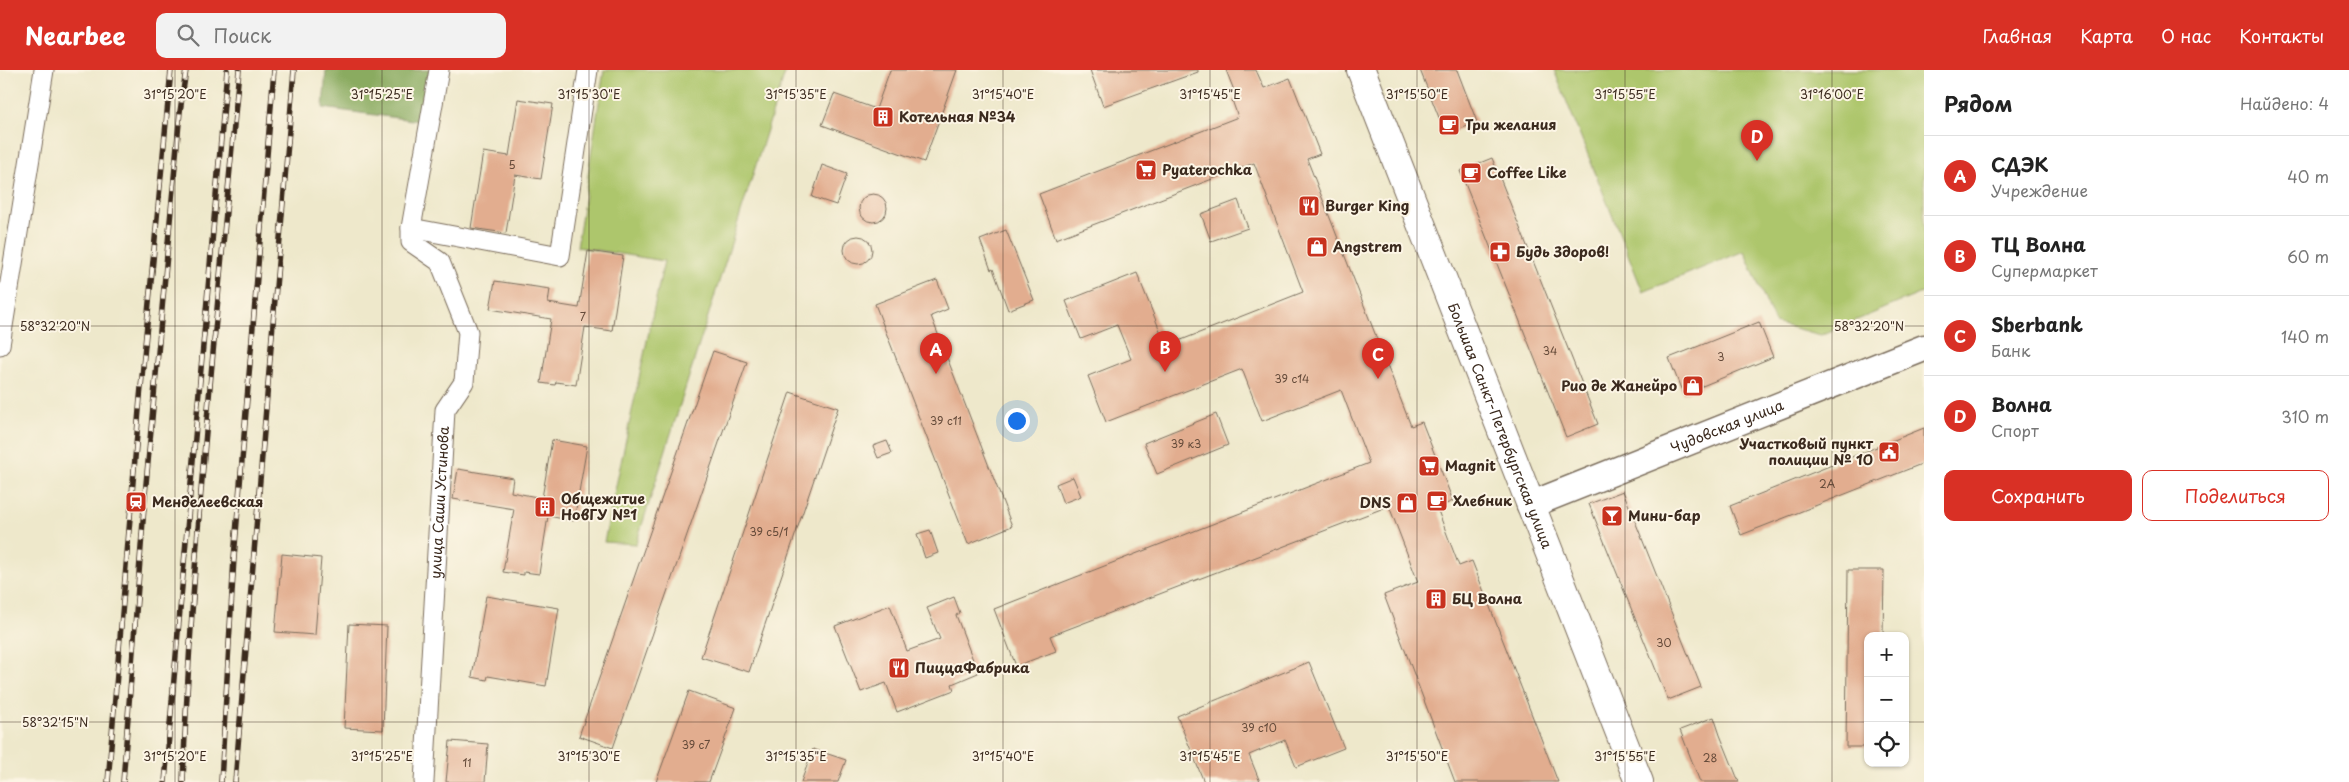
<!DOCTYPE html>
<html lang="ru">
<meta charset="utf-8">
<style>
:root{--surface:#fff;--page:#f2f2f2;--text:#222;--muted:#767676;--line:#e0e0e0;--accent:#d93025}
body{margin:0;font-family:"Playpen Sans",sans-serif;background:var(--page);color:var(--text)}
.controls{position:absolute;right:15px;bottom:15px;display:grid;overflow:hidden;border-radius:10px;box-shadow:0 1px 4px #0004}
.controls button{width:45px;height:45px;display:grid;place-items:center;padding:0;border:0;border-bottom:1px solid var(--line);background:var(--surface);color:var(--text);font:25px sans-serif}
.you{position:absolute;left:1016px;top:350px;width:18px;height:18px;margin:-12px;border:4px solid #fff;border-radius:50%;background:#1a73e8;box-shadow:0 0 0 8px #1a73e833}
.badge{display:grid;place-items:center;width:32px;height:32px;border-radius:50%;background:var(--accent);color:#fff;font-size:16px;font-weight:700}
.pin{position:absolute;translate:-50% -41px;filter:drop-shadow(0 1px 2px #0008)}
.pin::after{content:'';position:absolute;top:26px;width:18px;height:15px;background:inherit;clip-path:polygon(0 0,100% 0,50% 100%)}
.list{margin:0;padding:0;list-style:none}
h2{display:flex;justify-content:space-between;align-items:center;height:65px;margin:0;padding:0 20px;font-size:21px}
h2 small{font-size:16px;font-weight:400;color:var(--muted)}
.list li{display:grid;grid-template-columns:32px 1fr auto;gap:15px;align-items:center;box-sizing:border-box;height:80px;padding:0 20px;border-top:1px solid var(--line)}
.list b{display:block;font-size:19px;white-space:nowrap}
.list p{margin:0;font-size:16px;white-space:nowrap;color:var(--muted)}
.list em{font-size:16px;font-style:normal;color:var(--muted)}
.actions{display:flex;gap:10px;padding:15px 20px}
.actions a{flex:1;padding:11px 0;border:1px solid var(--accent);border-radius:10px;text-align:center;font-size:18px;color:var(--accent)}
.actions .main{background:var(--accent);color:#fff}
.icon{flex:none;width:28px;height:28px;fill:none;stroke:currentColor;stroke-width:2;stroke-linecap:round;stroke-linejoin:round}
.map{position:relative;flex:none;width:1924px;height:712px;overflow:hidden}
header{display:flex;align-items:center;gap:30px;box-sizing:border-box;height:70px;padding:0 25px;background:var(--accent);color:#fff}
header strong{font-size:24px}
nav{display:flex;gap:28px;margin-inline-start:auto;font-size:18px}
.search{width:350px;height:45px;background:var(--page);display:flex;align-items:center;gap:12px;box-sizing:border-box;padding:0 18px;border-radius:10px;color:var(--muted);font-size:19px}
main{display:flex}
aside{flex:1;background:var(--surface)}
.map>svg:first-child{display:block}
.green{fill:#adc66c;stroke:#747845}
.forest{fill:#8aab60;stroke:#626a3f}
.building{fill:#e2ad8f}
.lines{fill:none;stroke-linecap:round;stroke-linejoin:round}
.street-casing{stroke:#7a6c5b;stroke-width:21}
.secondary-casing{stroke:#7a6c5b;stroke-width:29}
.primary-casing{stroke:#7a6c5b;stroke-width:30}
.street{stroke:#fff;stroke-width:19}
.secondary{stroke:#fff;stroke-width:26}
.primary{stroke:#fff;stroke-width:28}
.rail-casing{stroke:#3b2a1e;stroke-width:5.5}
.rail{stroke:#fcf5e5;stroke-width:4;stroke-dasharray:11;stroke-linecap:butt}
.ticks{fill:none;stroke:#3b2a1e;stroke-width:1;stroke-opacity:0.45}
.labels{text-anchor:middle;stroke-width:4;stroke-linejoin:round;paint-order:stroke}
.number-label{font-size:11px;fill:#654b3a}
.poi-label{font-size:14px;font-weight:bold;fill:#3b2a1e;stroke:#fcf5e5;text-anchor:start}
.street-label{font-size:14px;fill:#3b2a1e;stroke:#fcf5e5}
.ticks-label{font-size:12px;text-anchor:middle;fill:#3b2a1e;stroke:#fcf5e5;stroke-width:4;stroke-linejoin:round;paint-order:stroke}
</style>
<header>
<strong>Nearbee</strong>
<div class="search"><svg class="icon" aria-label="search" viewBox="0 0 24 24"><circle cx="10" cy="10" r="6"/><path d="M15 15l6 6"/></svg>Поиск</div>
<nav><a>Главная</a><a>Карта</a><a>О нас</a><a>Контакты</a></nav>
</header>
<main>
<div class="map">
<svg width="1924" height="712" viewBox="0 0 1924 712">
<rect width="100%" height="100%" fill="#fcf5e5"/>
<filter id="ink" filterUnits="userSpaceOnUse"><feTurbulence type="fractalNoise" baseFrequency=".02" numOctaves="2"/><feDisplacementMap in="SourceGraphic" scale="10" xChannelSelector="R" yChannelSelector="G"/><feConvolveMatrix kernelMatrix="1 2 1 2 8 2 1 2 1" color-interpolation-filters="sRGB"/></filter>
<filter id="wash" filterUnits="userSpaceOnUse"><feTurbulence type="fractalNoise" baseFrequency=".0096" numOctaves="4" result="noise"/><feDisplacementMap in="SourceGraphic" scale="20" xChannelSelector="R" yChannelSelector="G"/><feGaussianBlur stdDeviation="1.12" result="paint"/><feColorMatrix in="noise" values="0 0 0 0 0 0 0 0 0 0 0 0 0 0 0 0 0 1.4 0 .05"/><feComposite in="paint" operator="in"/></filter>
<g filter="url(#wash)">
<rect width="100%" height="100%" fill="#eee8cb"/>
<path class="green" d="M 604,0 L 786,0 L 636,474 L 604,472 L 664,191 L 577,177 Z
M 1554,0 L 1924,0 L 1924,222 L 1821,265 L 1775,253 L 1744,181 L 1643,222 Z"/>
<path class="forest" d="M 326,0 L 430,0 L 420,51 L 323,38 Z"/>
<g id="blocks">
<path class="building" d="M 890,0 L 957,0 L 924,92 L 822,55 L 834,24 L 876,39 Z
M 1090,0 L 1198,0 L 1198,2 L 1103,36 Z
M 1226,0 L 1256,0 L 1264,18 L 1290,8 L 1320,84 L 1307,89 L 1411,356 L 1422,352 L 1453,431 L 1437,438 L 1459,496 L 1472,491 L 1558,712 L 1455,712 L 1384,525 L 1418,512 L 1389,436 L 1050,566 L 1056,581 L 1016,596 L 994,539 L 1369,393 L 1341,320 L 1262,351 L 1242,299 L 1106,352 L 1088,306 L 1131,289 L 1117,255 L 1081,269 L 1066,231 L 1137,203 L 1166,276 L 1303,222 L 1254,93 L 1056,169 L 1039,124 L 1238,47 L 1232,30 L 1237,28 Z
M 1420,0 L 1457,0 L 1477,52 L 1446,65 Z
M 518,29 L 553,34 L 541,109 L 515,105 L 506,163 L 471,158 L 483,82 L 509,86 Z
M 1492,88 L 1598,354 L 1566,367 L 1460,101 Z
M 822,95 L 847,104 L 836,135 L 812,127 Z
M859 138a14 14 0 1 1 28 0a14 14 0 1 1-28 0Z
M 1238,130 L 1248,158 L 1211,171 L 1201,144 Z
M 1006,160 L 1034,230 L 1008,240 L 993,199 L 991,200 L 980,170 Z
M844 180a14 14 0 1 1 28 0a14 14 0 1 1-28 0Z
M 588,181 L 623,186 L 612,261 L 585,257 L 576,315 L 556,312 L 555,315 L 541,313 L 551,249 L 490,239 L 495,211 L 550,219 L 548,233 L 579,238 Z
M 937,210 L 948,239 L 931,246 L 1012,456 L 968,474 L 875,234 Z
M 1759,252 L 1773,287 L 1683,324 L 1669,288 Z
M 713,281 L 747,292 L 613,678 L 579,666 Z
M 790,322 L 838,338 L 749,602 L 701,587 Z
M 1216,344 L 1228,375 L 1157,404 L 1144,373 Z
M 1924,358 L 1924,393 L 1741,465 L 1730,436 Z
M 552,370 L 587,376 L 574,451 L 548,446 L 539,504 L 524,502 L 524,505 L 503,502 L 514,439 L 453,429 L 458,399 L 513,408 L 511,422 L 542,428 Z
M 887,371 L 892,383 L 878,388 L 873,376 Z
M 1073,407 L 1081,426 L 1063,433 L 1056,414 Z
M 1623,421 L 1701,617 L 1668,630 L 1589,434 Z
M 930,460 L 938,483 L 925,488 L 917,464 Z
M 282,484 L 321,488 L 315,565 L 275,562 Z
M 1848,500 L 1884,500 L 1883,566 L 1868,566 L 1868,677 L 1846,677 Z
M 486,526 L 559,538 L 546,616 L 488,606 L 487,610 L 472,607 Z
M 954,527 L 960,543 L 956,545 L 978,603 L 952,614 L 954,620 L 897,642 L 886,613 L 861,622 L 835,556 L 890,535 L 907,581 L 940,569 L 927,538 Z
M 349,554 L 387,556 L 383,660 L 344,658 Z
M 1309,592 L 1344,678 L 1296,697 L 1285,670 L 1249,685 L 1260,712 L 1204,712 L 1177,646 Z
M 689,621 L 736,638 L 709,712 L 656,712 Z
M 1714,647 L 1720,665 L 1739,712 L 1700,712 L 1680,660 Z
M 450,671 L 488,674 L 485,712 L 446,712 Z
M 813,679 L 846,690 L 838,712 L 801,712 Z"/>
</g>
</g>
<g filter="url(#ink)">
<use href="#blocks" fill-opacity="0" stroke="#7a6c5b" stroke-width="1"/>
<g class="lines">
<g class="street-casing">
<g id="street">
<path d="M 411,158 L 560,186 L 588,0"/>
<path d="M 0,275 L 44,0"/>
<path id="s1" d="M 424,712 L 445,340 L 464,312 L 468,262 L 440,192 L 411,172 L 411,158 L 439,0"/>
</g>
</g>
<g class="secondary-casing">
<g id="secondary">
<path id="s2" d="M 1530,435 L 1924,278"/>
</g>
</g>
<g class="primary-casing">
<g id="primary">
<path id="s3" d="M 1361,0 L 1639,712"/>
</g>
</g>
<use href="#street" class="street"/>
<use href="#secondary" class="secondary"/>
<use href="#primary" class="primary"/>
<g class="rail-casing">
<path id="rail" d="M 108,712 L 140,328 L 171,0
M 123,712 L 145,425 L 180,42 L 186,0
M 165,712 L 227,0
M 183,712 C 192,474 218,237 239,0
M 221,712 L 234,488 L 274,0
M 235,712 L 294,0"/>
</g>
<use href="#rail" class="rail"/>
</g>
</g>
<path class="ticks" d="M 175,0 L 175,712M 382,0 L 382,712M 589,0 L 589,712M 796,0 L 796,712M 1003,0 L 1003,712M 1210,0 L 1210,712M 1417,0 L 1417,712M 1625,0 L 1625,712M 1832,0 L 1832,712M 0,256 L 1924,256M 0,652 L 1868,652M 1905,652 L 1924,652"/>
<defs>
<g id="building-square" transform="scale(1.125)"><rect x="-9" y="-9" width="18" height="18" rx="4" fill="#c8321e" stroke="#fcf5e5"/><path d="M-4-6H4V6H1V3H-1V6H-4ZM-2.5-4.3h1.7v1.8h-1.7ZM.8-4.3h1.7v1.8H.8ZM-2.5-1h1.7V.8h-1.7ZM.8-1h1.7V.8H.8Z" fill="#fff"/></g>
<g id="cafe-square" transform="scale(1.125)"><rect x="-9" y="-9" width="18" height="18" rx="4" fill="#c8321e" stroke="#fcf5e5"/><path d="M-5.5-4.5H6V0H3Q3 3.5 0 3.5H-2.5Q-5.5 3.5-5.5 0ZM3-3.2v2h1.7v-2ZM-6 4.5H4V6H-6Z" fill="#fff"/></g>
<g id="supermarket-square" transform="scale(1.125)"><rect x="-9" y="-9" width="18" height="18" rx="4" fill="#c8321e" stroke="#fcf5e5"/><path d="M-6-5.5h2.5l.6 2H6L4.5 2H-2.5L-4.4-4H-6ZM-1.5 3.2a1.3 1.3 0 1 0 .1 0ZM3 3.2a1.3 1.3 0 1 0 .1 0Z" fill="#fff"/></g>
<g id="restaurant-square" transform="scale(1.125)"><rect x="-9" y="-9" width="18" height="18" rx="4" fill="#c8321e" stroke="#fcf5e5"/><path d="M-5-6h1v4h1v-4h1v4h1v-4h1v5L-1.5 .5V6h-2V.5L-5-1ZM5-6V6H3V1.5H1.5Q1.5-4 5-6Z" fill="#fff"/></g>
<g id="shop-square" transform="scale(1.125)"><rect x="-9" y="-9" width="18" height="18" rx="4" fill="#c8321e" stroke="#fcf5e5"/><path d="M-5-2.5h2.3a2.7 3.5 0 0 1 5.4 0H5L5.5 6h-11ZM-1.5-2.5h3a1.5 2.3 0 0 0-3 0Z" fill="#fff"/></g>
<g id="pharmacy-square" transform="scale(1.125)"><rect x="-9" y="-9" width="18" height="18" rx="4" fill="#c8321e" stroke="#fcf5e5"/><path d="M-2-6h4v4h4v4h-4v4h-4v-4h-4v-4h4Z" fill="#fff"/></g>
<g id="civic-square" transform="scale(1.125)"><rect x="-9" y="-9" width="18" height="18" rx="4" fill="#c8321e" stroke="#fcf5e5"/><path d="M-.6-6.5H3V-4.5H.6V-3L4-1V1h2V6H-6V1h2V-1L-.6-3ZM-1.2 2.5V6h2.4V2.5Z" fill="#fff"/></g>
<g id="station-square" transform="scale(1.125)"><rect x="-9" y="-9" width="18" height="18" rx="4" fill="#c8321e" stroke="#fcf5e5"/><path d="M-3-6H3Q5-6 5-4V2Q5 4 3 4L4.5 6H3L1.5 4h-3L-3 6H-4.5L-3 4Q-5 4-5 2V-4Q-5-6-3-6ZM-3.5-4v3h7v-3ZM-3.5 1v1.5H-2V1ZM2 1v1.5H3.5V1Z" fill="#fff"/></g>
<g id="bar-square" transform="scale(1.125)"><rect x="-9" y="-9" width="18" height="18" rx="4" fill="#c8321e" stroke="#fcf5e5"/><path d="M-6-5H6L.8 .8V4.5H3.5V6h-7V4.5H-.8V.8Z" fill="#fff"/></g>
</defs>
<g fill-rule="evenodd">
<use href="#building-square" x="883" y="47"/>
<use href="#cafe-square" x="1449" y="55"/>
<use href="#supermarket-square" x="1146" y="100"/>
<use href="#cafe-square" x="1471" y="103"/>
<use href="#restaurant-square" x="1309" y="136"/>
<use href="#shop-square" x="1317" y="177"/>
<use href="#pharmacy-square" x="1500" y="182"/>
<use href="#shop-square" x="1693" y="316"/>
<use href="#civic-square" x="1889" y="382"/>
<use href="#supermarket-square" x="1429" y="396"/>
<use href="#cafe-square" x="1437" y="431"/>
<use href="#station-square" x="136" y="432"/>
<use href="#shop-square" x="1407" y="433"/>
<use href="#building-square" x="545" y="437"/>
<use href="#bar-square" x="1612" y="446"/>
<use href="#building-square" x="1436" y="529"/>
<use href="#restaurant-square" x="899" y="598"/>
</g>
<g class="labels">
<g class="number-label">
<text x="512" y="99">5</text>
<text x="583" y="251">7</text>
<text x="1550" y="285">34</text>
<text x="1721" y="291">3</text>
<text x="1292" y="313">39 с14</text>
<text x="946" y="355">39 с11</text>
<text x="1186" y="378">39 к3</text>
<text x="1827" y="418">2А</text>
<text x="769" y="466">39 с5/1</text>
<text x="1664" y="577">30</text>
<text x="1259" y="662">39 с10</text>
<text x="696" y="679">39 с7</text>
<text x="1710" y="692">28</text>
<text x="467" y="697">11</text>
</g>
<g class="poi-label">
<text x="899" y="52">Котельная №34</text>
<text x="1465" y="60">Три желания</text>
<text x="1162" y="105">Pyaterochka</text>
<text x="1487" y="108">Coffee Like</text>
<text x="1325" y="141">Burger King</text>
<text x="1333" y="182">Angstrem</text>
<text x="1516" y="187">Будь Здоров!</text>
<text x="1677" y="321" text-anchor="end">Рио де Жанейро</text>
<text x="1873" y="379" text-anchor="end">Участковый пункт<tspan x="1873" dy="16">полиции № 10</tspan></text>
<text x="1445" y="401">Magnit</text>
<text x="561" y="434">Общежитие<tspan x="561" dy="16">НовГУ №1</tspan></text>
<text x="1453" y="436">Хлебник</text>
<text x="152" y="437">Менделеевская</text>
<text x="1391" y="438" text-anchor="end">DNS</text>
<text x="1628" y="451">Мини-бар</text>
<text x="1452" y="534">БЦ Волна</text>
<text x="915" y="603">ПиццаФабрика</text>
</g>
<g class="street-label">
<text dy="5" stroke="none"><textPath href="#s3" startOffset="382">Большая Санкт-Петербургская улица</textPath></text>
<text dy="5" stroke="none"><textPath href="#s2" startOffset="212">Чудовская улица</textPath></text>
<text dy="5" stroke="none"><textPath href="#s1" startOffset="280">улица Саши Устинова</textPath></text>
</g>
</g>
<g class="ticks-label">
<text x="175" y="29">31°15'20"E</text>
<text x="382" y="29">31°15'25"E</text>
<text x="589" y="29">31°15'30"E</text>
<text x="796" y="29">31°15'35"E</text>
<text x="1003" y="29">31°15'40"E</text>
<text x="1210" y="29">31°15'45"E</text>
<text x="1417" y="29">31°15'50"E</text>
<text x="1625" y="29">31°15'55"E</text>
<text x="1832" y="29">31°16'00"E</text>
<text x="55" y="261">58°32'20"N</text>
<text x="1869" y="261">58°32'20"N</text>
<text x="55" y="657">58°32'15"N</text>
<text x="175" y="691">31°15'20"E</text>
<text x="382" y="691">31°15'25"E</text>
<text x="589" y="691">31°15'30"E</text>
<text x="796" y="691">31°15'35"E</text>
<text x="1003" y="691">31°15'40"E</text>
<text x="1210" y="691">31°15'45"E</text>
<text x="1417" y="691">31°15'50"E</text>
<text x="1625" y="691">31°15'55"E</text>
</g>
</svg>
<div class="controls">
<button>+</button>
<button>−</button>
<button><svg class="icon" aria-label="locate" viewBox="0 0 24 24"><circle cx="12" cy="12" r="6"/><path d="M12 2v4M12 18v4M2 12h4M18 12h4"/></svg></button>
</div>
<div class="you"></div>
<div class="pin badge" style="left:936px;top:304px">A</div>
<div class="pin badge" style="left:1165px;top:302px">B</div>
<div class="pin badge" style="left:1378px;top:309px">C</div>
<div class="pin badge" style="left:1757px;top:91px">D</div>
</div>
<aside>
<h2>Рядом<small>Найдено: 4</small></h2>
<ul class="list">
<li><span class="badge">A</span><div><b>СДЭК</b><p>Учреждение</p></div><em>40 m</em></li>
<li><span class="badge">B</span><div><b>ТЦ Волна</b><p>Супермаркет</p></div><em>60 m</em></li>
<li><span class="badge">C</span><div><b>Sberbank</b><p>Банк</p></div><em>140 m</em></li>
<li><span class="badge">D</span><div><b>Волна</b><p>Спорт</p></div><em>310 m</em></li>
</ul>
<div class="actions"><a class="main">Сохранить</a><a>Поделиться</a></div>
</aside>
</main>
